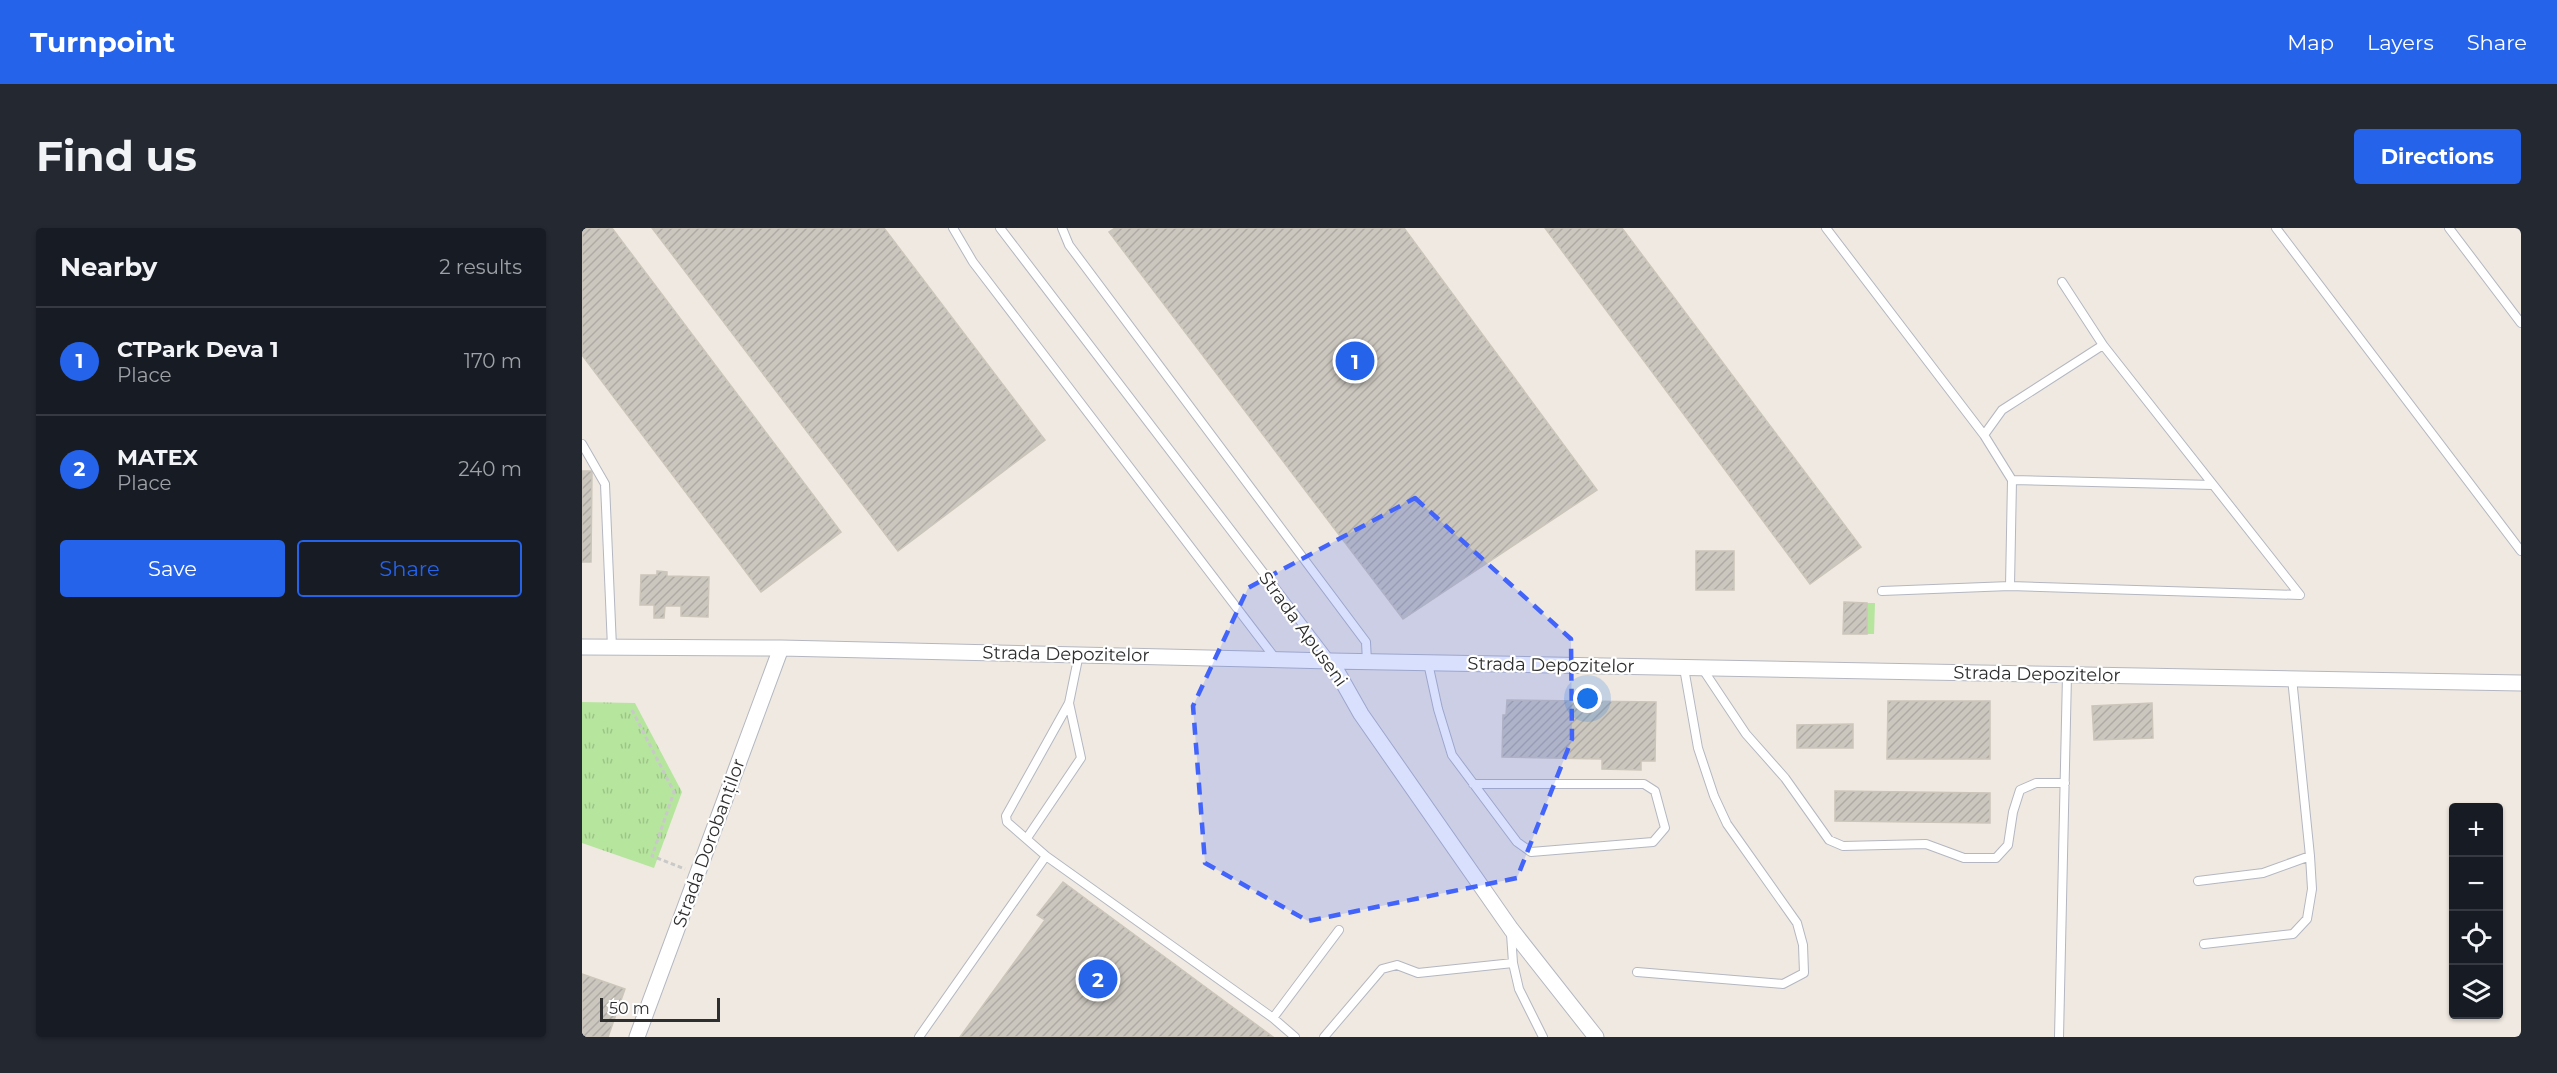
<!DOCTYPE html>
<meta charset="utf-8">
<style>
:root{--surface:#171b24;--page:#242831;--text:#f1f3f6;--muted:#9ea1a6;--line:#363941;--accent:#2563eb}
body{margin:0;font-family:Montserrat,sans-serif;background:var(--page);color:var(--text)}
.controls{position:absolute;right:18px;bottom:18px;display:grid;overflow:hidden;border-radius:6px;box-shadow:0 2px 4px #0004}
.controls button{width:54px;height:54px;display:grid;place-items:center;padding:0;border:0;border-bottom:2px solid var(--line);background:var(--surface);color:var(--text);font:30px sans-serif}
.scale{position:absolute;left:18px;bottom:15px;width:120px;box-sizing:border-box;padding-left:6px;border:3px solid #2e2e2e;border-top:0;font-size:16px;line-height:21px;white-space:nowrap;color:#2e2e2e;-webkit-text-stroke:4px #fff;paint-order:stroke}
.you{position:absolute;left:1006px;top:471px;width:21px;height:21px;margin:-15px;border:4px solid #fff;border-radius:50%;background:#1a73e8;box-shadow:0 0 0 9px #1a73e833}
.badge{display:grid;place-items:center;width:39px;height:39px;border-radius:50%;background:var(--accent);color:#fff;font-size:20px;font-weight:700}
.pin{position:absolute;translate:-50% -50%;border:3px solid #fff;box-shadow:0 2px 6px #0006}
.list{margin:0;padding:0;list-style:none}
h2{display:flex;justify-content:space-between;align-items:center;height:78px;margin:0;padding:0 24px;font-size:26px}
h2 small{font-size:20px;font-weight:400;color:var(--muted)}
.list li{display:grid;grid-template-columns:39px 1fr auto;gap:18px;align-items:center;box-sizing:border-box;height:108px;padding:0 24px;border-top:2px solid var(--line)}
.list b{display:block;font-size:22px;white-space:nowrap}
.list p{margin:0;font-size:20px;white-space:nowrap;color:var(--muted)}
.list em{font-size:20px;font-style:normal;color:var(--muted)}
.actions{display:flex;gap:12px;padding:18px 24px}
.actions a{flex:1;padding:14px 0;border:2px solid var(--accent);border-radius:6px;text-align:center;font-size:21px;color:var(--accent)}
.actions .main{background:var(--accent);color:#fff}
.icon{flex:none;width:33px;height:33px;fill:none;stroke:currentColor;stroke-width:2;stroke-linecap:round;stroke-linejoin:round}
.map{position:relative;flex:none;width:1939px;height:809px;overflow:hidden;border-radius:6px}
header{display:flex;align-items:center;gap:36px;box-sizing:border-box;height:84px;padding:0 30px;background:var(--accent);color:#fff}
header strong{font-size:28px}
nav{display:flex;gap:33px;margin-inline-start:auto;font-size:21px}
.intro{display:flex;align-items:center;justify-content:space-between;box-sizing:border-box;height:144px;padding:0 36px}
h1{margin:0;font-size:42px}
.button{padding:15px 27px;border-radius:6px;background:var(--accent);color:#fff;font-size:21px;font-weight:700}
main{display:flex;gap:36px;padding:0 36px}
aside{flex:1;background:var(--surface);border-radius:6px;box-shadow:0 2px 4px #0004}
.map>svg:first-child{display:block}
.grass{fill:url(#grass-tufts)}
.garden{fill:#b6e59e}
.building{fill:url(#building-hatch);stroke:#cbc5ba;stroke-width:1.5}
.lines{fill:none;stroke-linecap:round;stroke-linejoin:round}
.lane-casing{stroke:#b4b7c1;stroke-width:10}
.street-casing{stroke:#b4b7c1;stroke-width:17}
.path{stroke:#c9c9c9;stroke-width:3;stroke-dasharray:4.5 3;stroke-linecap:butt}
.lane{stroke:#fff;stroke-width:8}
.street{stroke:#fff;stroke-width:15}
.marked{fill:#4264fb;fill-opacity:0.2;stroke:#4264fb;stroke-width:4.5;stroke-dasharray:12 8;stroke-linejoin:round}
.labels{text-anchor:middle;stroke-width:4.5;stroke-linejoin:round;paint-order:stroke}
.street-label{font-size:18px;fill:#2e2e2e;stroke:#fff}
</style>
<header>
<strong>Turnpoint</strong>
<nav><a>Map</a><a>Layers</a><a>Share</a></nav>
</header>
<div class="intro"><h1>Find us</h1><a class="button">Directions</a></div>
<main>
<aside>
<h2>Nearby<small>2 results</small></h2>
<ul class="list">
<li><span class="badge">1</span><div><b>CTPark Deva 1</b><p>Place</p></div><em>170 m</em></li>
<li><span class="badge">2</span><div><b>MATEX</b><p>Place</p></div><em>240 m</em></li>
</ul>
<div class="actions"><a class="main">Save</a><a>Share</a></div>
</aside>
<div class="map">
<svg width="1939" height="809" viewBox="0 0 1939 809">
<defs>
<pattern id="grass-tufts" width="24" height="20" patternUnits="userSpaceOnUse" patternTransform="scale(1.5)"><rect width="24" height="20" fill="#b6e59e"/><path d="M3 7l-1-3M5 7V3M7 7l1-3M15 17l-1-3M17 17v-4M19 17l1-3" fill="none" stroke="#9dc588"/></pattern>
<pattern id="building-hatch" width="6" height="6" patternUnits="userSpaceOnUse" patternTransform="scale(1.5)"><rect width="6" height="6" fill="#cbc7bf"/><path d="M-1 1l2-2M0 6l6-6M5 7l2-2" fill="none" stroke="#afaba4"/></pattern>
</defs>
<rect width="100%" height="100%" fill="#efe9e1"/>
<path class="grass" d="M 0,474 L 53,475 L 100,564 L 72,640 L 0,615 Z"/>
<path class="garden" d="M 1285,375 L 1293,375 L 1292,406 L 1285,406 Z"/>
<path class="building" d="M 0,0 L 30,0 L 259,304 L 179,364 L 0,127 Z
M 70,0 L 302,0 L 463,212 L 316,323 Z
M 533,0 L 822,0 L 1015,262 L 821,391 L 527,4 Z
M 963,0 L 1040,0 L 1279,319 L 1228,356 Z
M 0,243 L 10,243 L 9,334 L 0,334 Z
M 1114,323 L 1152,323 L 1152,362 L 1114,362 Z
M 75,343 L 85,344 L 85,348 L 127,349 L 126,389 L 99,388 L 99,378 L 83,378 L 82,390 L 72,390 L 72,377 L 58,377 L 59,347 L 75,347 Z
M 1262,374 L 1285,375 L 1285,406 L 1261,406 Z
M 925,472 L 1074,474 L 1073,533 L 1059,533 L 1059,542 L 1020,541 L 1020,531 L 920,529 L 921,487 L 924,487 Z
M 1306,473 L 1408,473 L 1408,531 L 1305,531 Z
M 1570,475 L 1571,510 L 1512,512 L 1510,478 Z
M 1271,496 L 1271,520 L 1215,520 L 1215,497 Z
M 1253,563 L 1408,565 L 1408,595 L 1253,593 Z
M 481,654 L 691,809 L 378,809 L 463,692 L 455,687 Z
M 0,746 L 43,761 L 26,809 L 0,809 Z"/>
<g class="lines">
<g class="lane-casing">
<path id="lane" d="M 371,0 L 391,34 L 693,430
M 418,0 L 748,432
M 480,0 L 487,17 L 784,414 L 785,434
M 1244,0 L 1402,207 L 1430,252 L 1428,358 L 1300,363
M 1694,0 L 1939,323
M 1867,0 L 1939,95
M 1480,54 L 1521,117
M 1402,207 L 1420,182 L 1521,117 L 1718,367 L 1428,358
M 0,216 L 23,256 L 30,419
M 1430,252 L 1631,257
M 497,426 L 487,475 L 424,588 L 425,594 L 464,628 L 691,790 L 713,809
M 846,435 L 856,481 L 870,527 L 935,614 L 949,624 L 1071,614 L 1083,600 L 1073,563 L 1062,556 L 891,556
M 1120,440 L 1164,506 L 1203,550 L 1247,612 L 1261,618 L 1344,616 L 1382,630 L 1414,630 L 1426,617 L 1431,584 L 1438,562 L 1454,555 L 1483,555
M 445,610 L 499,530 L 487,475
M 1616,653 L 1681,645 L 1728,628 L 1710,450
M 929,706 L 931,735 L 937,761 L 961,809
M 1622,716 L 1711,706 L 1725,691 L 1730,661 L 1728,628
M 1055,744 L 1201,756 L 1222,745 L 1221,717 L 1215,695 L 1145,596 L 1132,568 L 1116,520 L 1102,440
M 691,790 L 757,702
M 337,809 L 464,628
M 742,809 L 800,741 L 815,737 L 836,745 L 931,735
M 1477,809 L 1485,447"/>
</g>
<g class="street-casing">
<path id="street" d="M 0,419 L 199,420 L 749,433 L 1939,455
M 749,433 L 779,486 L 929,701 L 1014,809
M 55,809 L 199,420"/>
</g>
<path class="path" d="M 50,482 L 92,564 L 70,628 L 103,641"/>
<use href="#lane" class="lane"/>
<use href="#street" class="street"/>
</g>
<path class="marked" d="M 833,270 L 989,411 L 990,511 L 935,650 L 726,693 L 623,635 L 611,478 L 666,360 Z"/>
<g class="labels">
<g class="street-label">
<text transform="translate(721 401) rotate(54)" y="6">Strada Apuseni</text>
<text transform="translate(484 426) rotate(1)" y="6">Strada Depozitelor</text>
<text transform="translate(969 437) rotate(1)" y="6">Strada Depozitelor</text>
<text transform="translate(1455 446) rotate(1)" y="6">Strada Depozitelor</text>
<text transform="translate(127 615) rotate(-70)" y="6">Strada Dorobanților</text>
</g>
</g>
</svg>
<div class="controls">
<button>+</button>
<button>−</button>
<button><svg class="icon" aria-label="locate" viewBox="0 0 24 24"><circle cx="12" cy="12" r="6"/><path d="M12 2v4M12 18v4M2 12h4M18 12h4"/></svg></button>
<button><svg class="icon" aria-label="layers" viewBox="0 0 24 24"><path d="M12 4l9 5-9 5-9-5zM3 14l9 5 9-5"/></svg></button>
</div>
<div class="scale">50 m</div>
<div class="you"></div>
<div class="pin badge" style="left:773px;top:133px">1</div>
<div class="pin badge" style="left:516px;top:751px">2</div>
</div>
</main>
